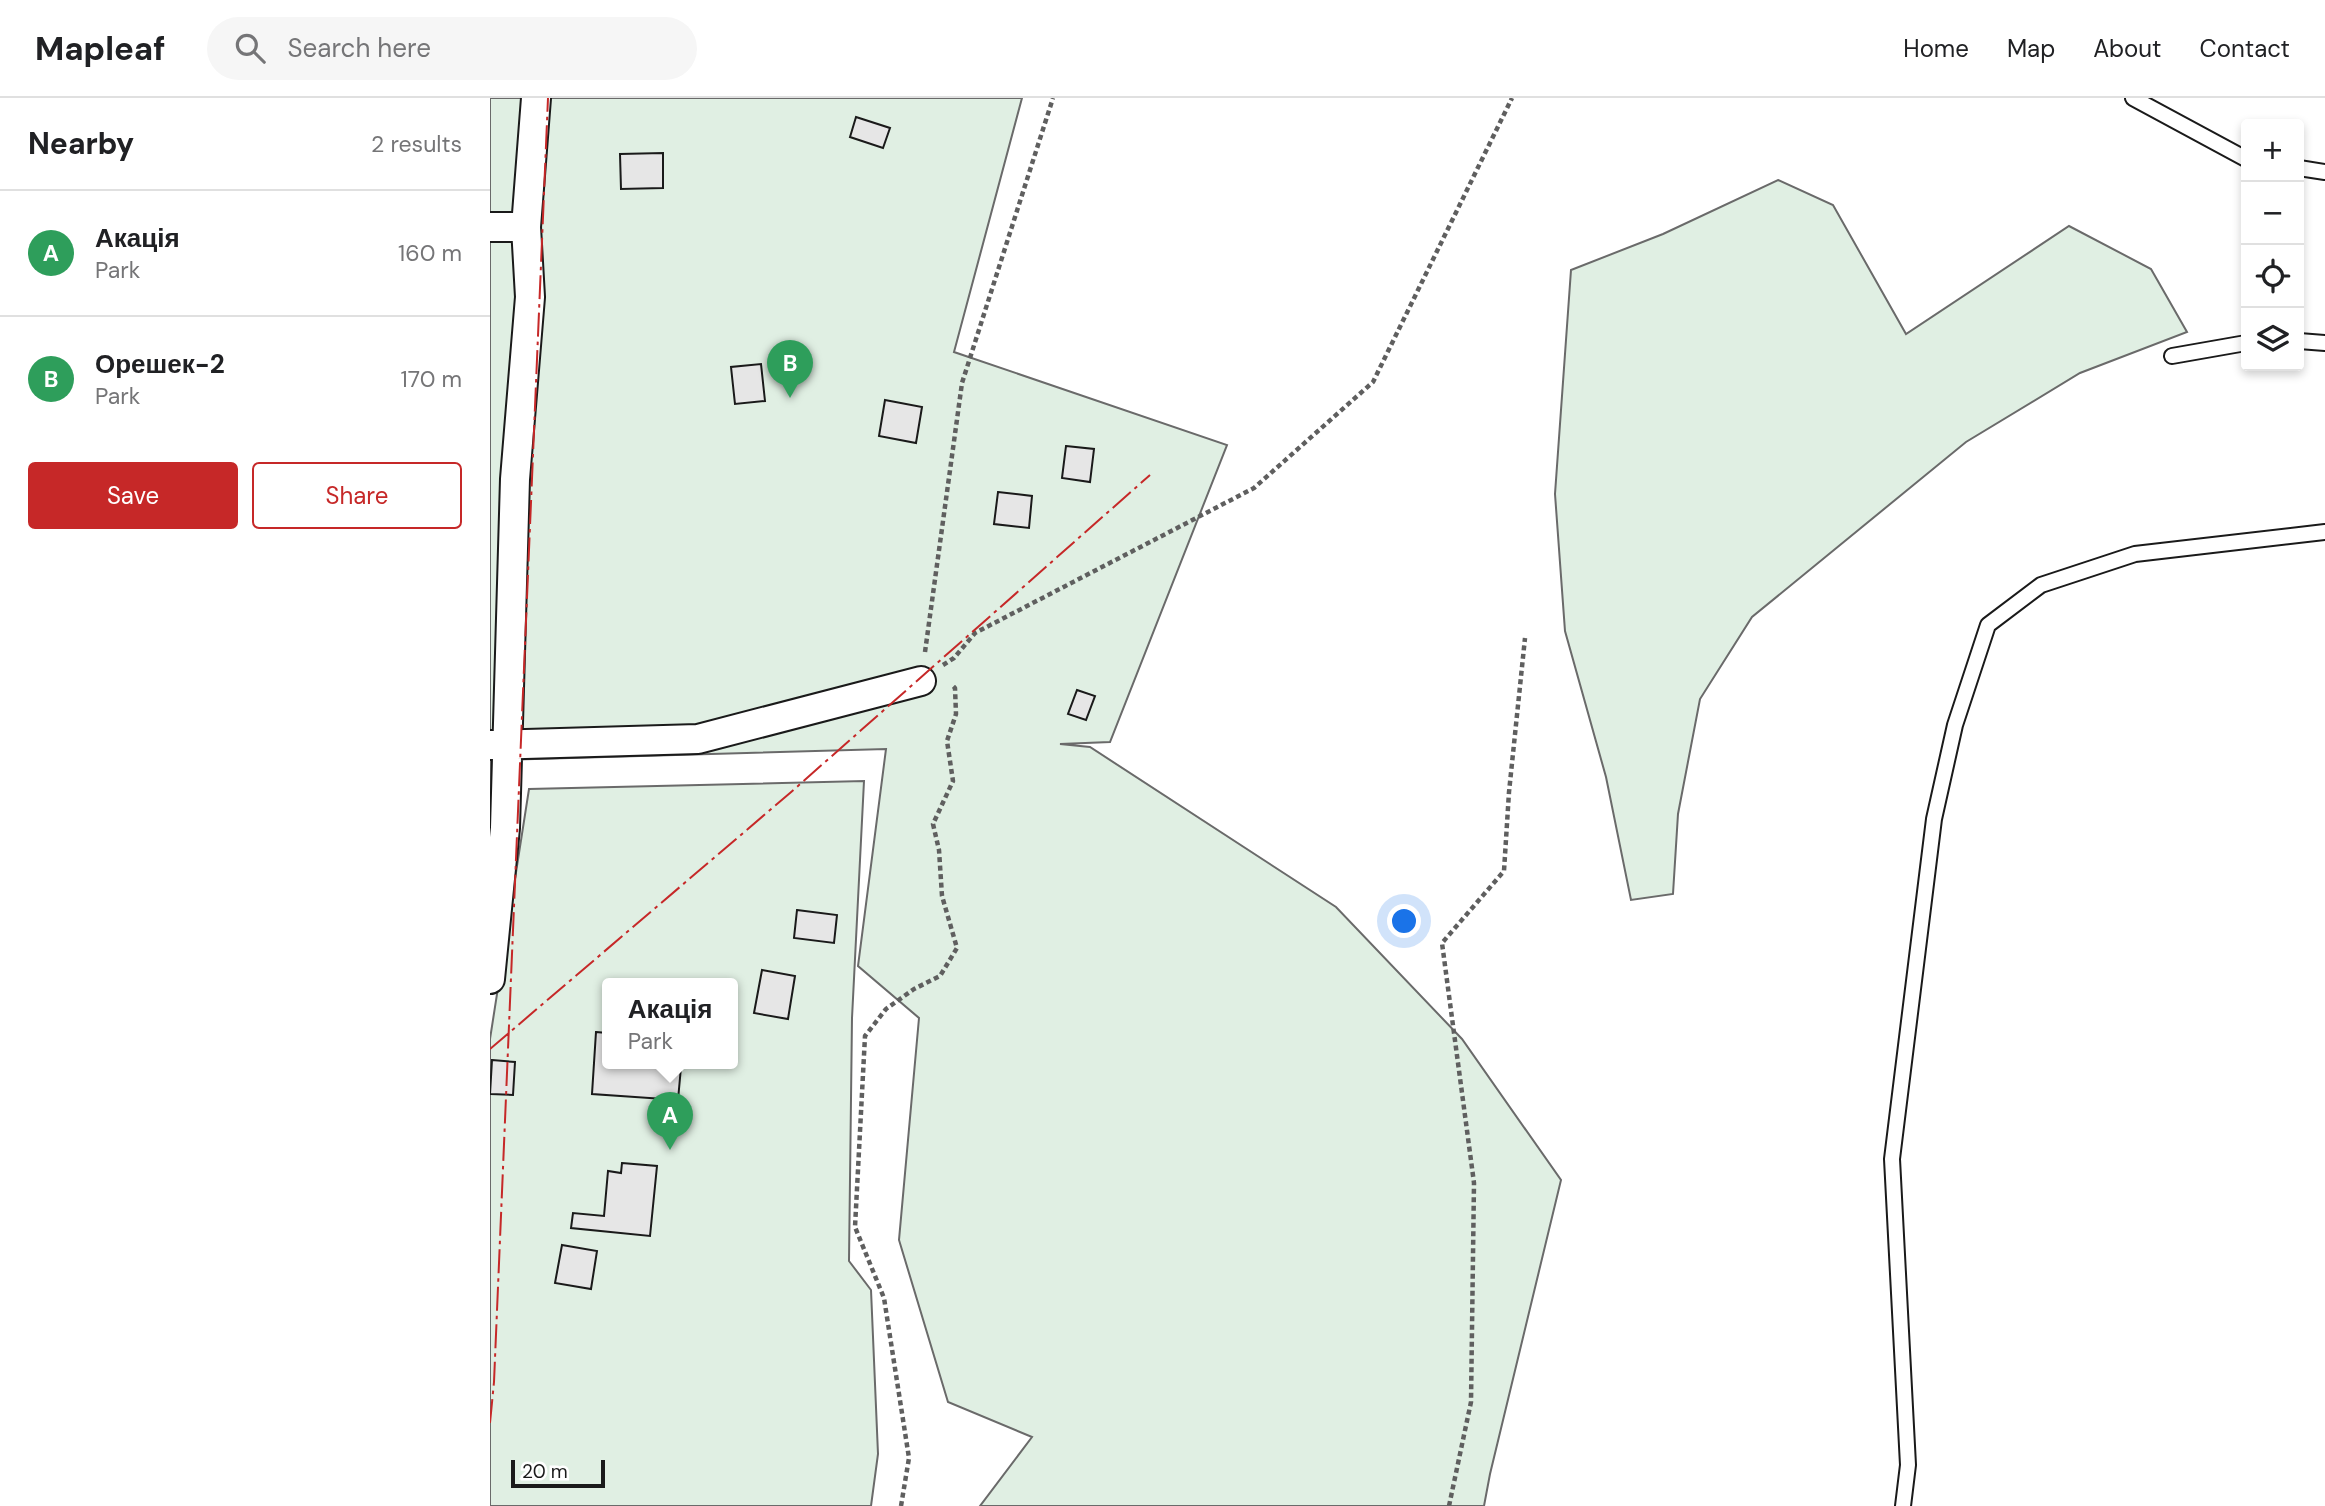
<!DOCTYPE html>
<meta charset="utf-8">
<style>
:root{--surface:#fff;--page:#f6f6f6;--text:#202124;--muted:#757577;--line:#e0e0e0;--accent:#c62828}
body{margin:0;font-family:"DM Sans",sans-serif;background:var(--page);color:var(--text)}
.controls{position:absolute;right:21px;top:21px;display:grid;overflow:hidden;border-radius:7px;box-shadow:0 4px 10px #0003}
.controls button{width:63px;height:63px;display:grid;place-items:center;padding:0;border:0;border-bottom:2px solid var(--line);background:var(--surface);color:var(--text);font:35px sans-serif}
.scale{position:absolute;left:21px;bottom:18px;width:94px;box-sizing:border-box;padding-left:7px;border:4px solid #1a1a1a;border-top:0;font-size:19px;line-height:24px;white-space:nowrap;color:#1a1a1a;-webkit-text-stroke:5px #fff;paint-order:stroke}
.you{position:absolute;left:915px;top:824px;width:24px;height:24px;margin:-18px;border:5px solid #fff;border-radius:50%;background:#1a73e8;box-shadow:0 0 0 10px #1a73e833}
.badge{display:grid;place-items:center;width:46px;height:46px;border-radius:50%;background:var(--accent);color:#fff;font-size:23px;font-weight:700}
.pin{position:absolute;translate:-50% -58px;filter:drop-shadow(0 2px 4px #0008)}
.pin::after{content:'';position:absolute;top:37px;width:24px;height:21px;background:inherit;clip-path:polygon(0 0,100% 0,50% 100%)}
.popup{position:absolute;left:112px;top:880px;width:136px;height:91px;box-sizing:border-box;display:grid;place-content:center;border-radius:7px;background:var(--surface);filter:drop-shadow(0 2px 5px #0005);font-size:23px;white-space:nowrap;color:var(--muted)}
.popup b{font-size:26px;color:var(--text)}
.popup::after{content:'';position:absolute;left:50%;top:100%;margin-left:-14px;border:14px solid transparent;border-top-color:var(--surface)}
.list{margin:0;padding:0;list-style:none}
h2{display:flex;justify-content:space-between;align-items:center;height:91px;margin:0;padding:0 28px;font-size:30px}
h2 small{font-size:23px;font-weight:400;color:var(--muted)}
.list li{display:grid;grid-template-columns:46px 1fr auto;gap:21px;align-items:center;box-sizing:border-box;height:126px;padding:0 28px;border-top:2px solid var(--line)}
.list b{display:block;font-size:26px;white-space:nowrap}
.list p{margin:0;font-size:23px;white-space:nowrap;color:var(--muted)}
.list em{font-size:23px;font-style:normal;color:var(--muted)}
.actions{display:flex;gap:14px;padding:21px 28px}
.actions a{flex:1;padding:16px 0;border:2px solid var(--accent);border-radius:7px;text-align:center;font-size:24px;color:var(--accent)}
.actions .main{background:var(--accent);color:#fff}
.icon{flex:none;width:38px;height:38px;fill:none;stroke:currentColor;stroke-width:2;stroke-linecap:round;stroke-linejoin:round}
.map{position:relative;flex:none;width:1835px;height:1408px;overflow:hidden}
header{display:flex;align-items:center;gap:42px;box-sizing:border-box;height:98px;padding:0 35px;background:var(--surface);border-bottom:2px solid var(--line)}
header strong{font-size:33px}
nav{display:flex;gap:38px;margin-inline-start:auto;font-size:24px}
.search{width:490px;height:63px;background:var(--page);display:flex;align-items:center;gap:18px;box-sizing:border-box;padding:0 24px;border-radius:38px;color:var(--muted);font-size:26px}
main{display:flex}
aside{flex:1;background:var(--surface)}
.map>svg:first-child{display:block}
.green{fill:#e0efe3;stroke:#6a6a6a;stroke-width:2;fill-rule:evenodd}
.building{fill:#e6e6e6;stroke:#1a1a1a;stroke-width:2}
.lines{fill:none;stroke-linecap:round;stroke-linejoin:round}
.service-casing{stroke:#1a1a1a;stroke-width:18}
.minor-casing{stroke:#1a1a1a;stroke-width:32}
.path{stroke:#5f5f5f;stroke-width:4.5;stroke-dasharray:5 3.5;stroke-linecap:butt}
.service{stroke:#fff;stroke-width:14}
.minor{stroke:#fff;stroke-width:28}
.power{stroke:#c62828;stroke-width:2;stroke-dasharray:24 5 3.5 5;stroke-linecap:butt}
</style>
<header>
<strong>Mapleaf</strong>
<div class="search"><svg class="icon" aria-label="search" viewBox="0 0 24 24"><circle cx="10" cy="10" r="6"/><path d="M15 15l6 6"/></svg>Search here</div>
<nav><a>Home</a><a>Map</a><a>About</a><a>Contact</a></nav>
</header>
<main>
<aside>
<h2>Nearby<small>2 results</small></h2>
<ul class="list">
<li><span class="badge" style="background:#2e9e5b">A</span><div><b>Акація</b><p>Park</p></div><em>160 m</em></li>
<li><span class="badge" style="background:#2e9e5b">B</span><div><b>Орешек-2</b><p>Park</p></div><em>170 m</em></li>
</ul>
<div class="actions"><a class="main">Save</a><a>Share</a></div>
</aside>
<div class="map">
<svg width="1835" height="1408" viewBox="0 0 1835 1408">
<rect width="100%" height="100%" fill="#fff"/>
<path class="green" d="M 0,0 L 532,0 L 464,254 L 737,347 L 620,644 L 570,646 L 600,649 L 846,809 L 972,941 L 1071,1082 L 1000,1376 L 994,1408 L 490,1408 L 542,1339 L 458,1304 L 409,1142 L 429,920 L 368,868 L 396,651 L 6,662 L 0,713 Z
M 1288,82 L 1343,107 L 1416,236 L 1579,128 L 1661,171 L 1697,234 L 1590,275 L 1476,344 L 1262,519 L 1210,601 L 1188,716 L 1183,796 L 1141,802 L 1116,679 L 1075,533 L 1065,396 L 1081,172 L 1173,136 Z
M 374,683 L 362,920 L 359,1163 L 381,1192 L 388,1356 L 381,1408 L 0,1408 L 0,941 L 39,691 ZM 117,886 L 243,886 L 243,966 L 117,966 Z"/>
<path class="building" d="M 366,19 L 400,30 L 393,50 L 360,39 Z
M 173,55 L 173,90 L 131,91 L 130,56 Z
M 271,266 L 275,303 L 245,306 L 241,269 Z
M 395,302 L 432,309 L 426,345 L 389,338 Z
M 576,348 L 604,351 L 600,384 L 572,380 Z
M 508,394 L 542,398 L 539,430 L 504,426 Z
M 587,592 L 605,598 L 596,622 L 578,616 Z
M 307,812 L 347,817 L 344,845 L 304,840 Z
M 272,872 L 305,878 L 298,921 L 264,915 Z
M 106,934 L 117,935 L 117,966 L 214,966 L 214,970 L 191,969 L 188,1002 L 102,996 Z
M 2,962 L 25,964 L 23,997 L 0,996 Z
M 132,1065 L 167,1068 L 160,1138 L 81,1130 L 83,1115 L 114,1118 L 118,1073 L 131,1075 Z
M 72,1147 L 107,1153 L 101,1191 L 65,1185 Z"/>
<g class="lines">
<g class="service-casing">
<path id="service" d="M 1643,0 L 1756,61
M 1809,70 L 1835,74
M 1809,243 L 1835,245
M 1682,258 L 1756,245
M 1413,1408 L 1418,1367 L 1402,1061 L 1444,721 L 1465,627 L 1498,527 L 1551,487 L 1645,456 L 1835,434"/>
</g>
<g class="minor-casing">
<path id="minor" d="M 0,129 L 36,129
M 0,647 L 208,641 L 431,583
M 0,881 L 15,730 L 25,381 L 40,199 L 36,129 L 46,0"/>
</g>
<path class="path" d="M 435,554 L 472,285 L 563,0
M 453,567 L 464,560 L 485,535 L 764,390 L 883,284 L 1022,0
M 411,1408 L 419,1360 L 394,1200 L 365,1129 L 375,938 L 396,911 L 424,891 L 450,878 L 467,850 L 452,798 L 449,752 L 443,726 L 463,683 L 457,643 L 466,616 L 465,590 L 461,586
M 959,1408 L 981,1304 L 984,1085 L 952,845 L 1014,773 L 1019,694 L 1035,540"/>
<use href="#service" class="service"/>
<use href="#minor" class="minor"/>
<path class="power" d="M 0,951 L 300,695 L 660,377
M 0,1325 L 4,1284 L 58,0"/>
</g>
</svg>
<div class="controls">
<button>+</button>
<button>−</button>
<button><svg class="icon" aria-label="locate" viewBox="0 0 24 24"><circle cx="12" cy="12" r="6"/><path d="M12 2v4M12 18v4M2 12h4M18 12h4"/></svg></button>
<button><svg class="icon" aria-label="layers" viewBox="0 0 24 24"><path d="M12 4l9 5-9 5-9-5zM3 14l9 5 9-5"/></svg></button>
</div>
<div class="scale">20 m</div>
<div class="you"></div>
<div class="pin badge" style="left:180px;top:1052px;background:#2e9e5b">A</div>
<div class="popup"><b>Акація</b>Park</div>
<div class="pin badge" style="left:300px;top:300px;background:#2e9e5b">B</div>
</div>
</main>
